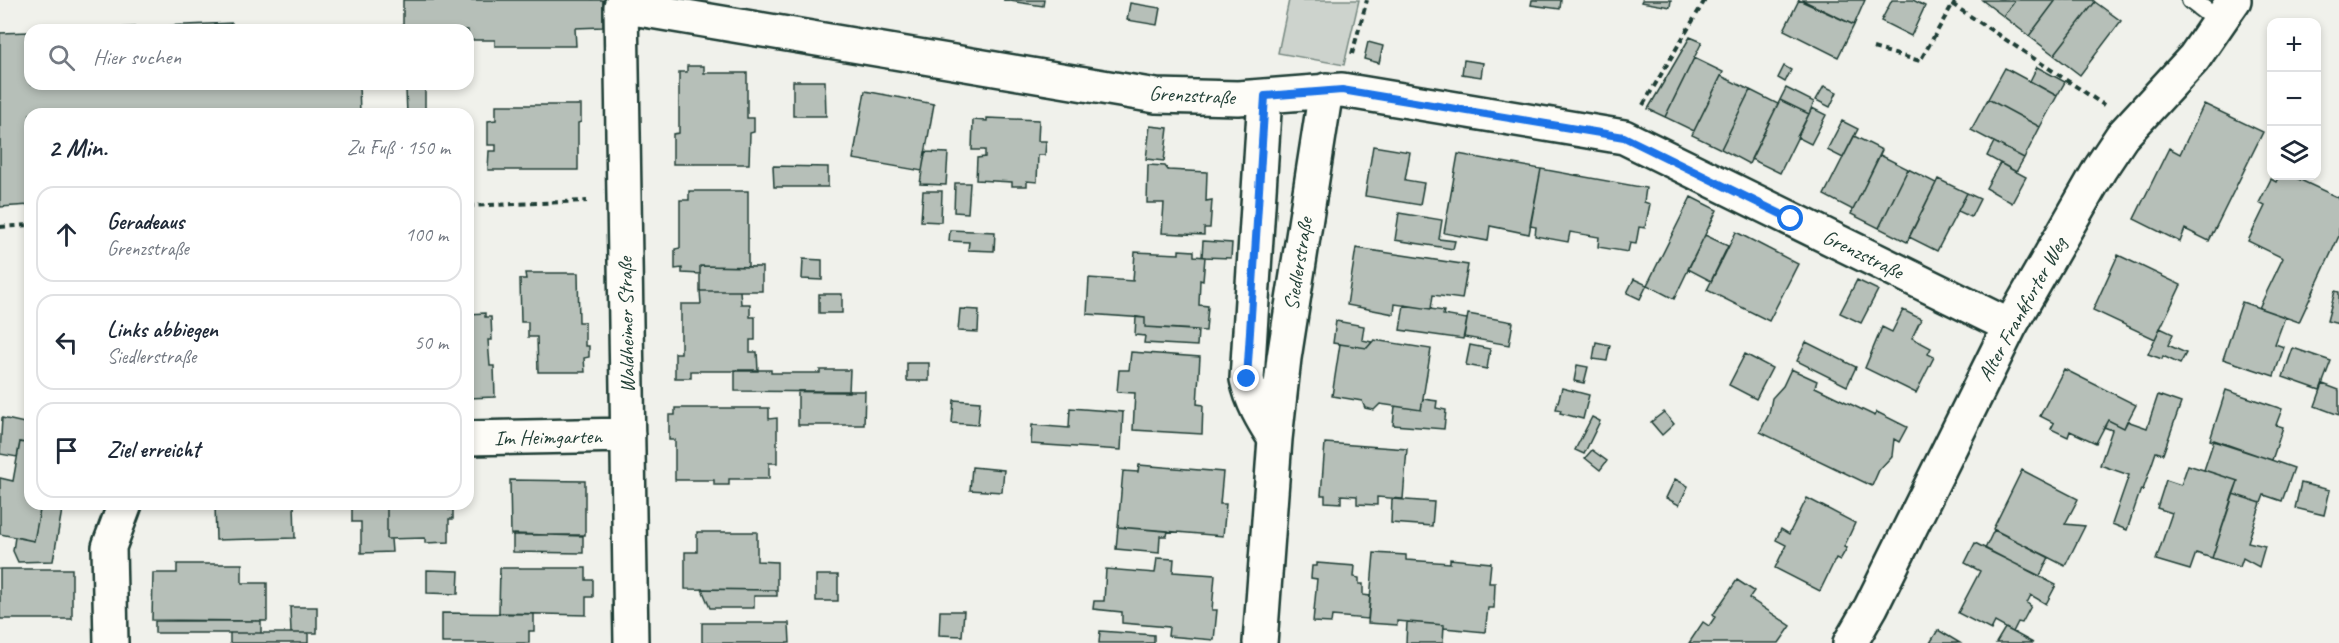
<!DOCTYPE html>
<html lang="de">
<meta charset="utf-8">
<style>
:root{--surface:#fff;--page:#f6f6f7;--text:#1f2937;--muted:#747a83;--line:#e0e1e3}
body{margin:0;font-family:Caveat,sans-serif;background:var(--page);color:var(--text)}
.controls{position:absolute;right:18px;top:18px;display:grid;overflow:hidden;border-radius:12px;box-shadow:0 3px 9px #0003}
.controls button{width:54px;height:54px;display:grid;place-items:center;padding:0;border:0;border-bottom:2px solid var(--line);background:var(--surface);color:var(--text);font:30px sans-serif}
.stop{position:absolute;width:18px;height:18px;margin:-14px;border:4px solid #1a73e8;border-radius:50%;background:#fff}
.stop.end{background:#1a73e8;border-color:#fff;box-shadow:0 2px 6px #0008}
.list{margin:0;padding:0;list-style:none}
h2{display:flex;justify-content:space-between;align-items:center;height:78px;margin:0;padding:0 24px;font-size:26px}
h2 small{font-size:20px;font-weight:400;color:var(--muted)}
.list li{display:grid;grid-template-columns:39px 1fr auto;gap:18px;align-items:center;box-sizing:border-box;height:96px;margin:0 12px 12px;padding:0 12px;border:2px solid var(--line);border-radius:18px}
.list b{display:block;font-size:22px;white-space:nowrap}
.list p{margin:0;font-size:20px;white-space:nowrap;color:var(--muted)}
.list em{font-size:20px;font-style:normal;color:var(--muted)}
.icon{flex:none;width:33px;height:33px;fill:none;stroke:currentColor;stroke-width:2;stroke-linecap:round;stroke-linejoin:round}
.map{position:relative;flex:none;width:2339px;height:643px;overflow:hidden}
.search{position:absolute;background:var(--surface);box-shadow:0 3px 9px #0003;left:24px;top:24px;width:450px;height:66px;display:flex;align-items:center;gap:15px;box-sizing:border-box;padding:0 21px;border-radius:18px;color:var(--muted);font-size:22px}
.panel{position:absolute;background:var(--surface);box-shadow:0 3px 9px #0003;left:24px;top:108px;width:450px;height:402px;border-radius:18px}
.map>svg:first-child{display:block}
.park{fill:#cdd3cd;stroke:#768880;stroke-width:1.5}
.building{fill:#b6bfb8;stroke:#1f3d34;stroke-width:1.5}
.lines{fill:none;stroke-linecap:round;stroke-linejoin:round}
.service-casing{stroke:#1f3d34;stroke-width:22}
.minor-casing{stroke:#1f3d34;stroke-width:38}
.path{stroke:#1f3d34;stroke-width:4;stroke-dasharray:6 4.5;stroke-linecap:butt}
.service{stroke:#fdfcf7;stroke-width:18}
.minor{stroke:#fdfcf7;stroke-width:33}
.route{stroke:#1a73e8;stroke-width:8}
.labels{text-anchor:middle;stroke-width:6;stroke-linejoin:round;paint-order:stroke}
.street-label{font-size:21px;fill:#1f3d34;stroke:#fdfcf7}
</style>
<div class="map">
<svg width="2339" height="643" viewBox="0 0 2339 643">
<rect width="100%" height="100%" fill="#f0f1eb"/>
<filter id="ink" filterUnits="userSpaceOnUse"><feTurbulence type="fractalNoise" baseFrequency=".0167" numOctaves="2"/><feDisplacementMap in="SourceGraphic" scale="12" xChannelSelector="R" yChannelSelector="G"/><feConvolveMatrix kernelMatrix="1 2 1 2 8 2 1 2 1" color-interpolation-filters="sRGB"/></filter>
<g filter="url(#ink)">
<path class="park" d="M 1289,0 L 1359,0 L 1344,65 L 1278,53 Z"/>
<path class="building" d="M 403,0 L 603,0 L 603,27 L 575,28 L 576,46 L 495,46 L 495,40 L 469,40 L 468,30 L 403,28 Z
M 1003,0 L 1044,0 L 1043,6 Z
M 1532,0 L 1561,0 L 1560,9 L 1531,5 Z
M 1642,0 L 1671,0 L 1670,7 L 1641,2 Z
M 1799,0 L 1854,25 L 1838,57 L 1784,30 Z
M 1802,0 L 1865,0 L 1854,25 Z
M 1892,0 L 1913,0 L 1925,6 L 1911,36 L 1881,21 Z
M 1982,0 L 2015,0 L 2003,16 Z
M 2015,0 L 2056,0 L 2029,36 L 2003,16 Z
M 2056,0 L 2093,0 L 2095,2 L 2054,55 L 2029,36 Z
M 2095,2 L 2121,21 L 2080,75 L 2054,55 Z
M 1130,3 L 1160,8 L 1157,25 L 1127,20 Z
M 232,23 L 232,30 L 69,30 Z
M 30,32 L 30,84 L 359,84 L 360,114 L 30,114 L 30,205 L 0,207 L 0,33 Z
M 1690,37 L 1702,42 L 1665,117 L 1648,109 Z
M 1368,42 L 1383,46 L 1379,63 L 1364,59 Z
M 1694,58 L 1723,72 L 1694,131 L 1665,117 Z
M 1464,60 L 1483,63 L 1481,77 L 1462,74 Z
M 687,66 L 704,66 L 704,73 L 747,73 L 747,118 L 754,118 L 754,132 L 750,133 L 749,164 L 673,164 L 673,134 L 679,133 L 679,72 L 687,72 Z
M 1784,66 L 1791,70 L 1785,82 L 1778,78 Z
M 2037,67 L 2065,82 L 2057,96 L 2030,81 Z
M 2005,68 L 2057,96 L 2040,127 L 1988,99 Z
M 1721,76 L 1750,90 L 1721,149 L 1692,135 Z
M 793,81 L 825,81 L 826,116 L 793,116 Z
M 1824,86 L 1837,92 L 1830,107 L 1816,100 Z
M 1786,88 L 1814,102 L 1809,114 L 1780,100 Z
M 406,89 L 425,89 L 425,114 L 407,114 Z
M 1750,90 L 1778,104 L 1749,164 L 1721,149 Z
M 865,91 L 934,104 L 922,171 L 853,159 Z
M 1988,99 L 2040,127 L 2024,158 L 1971,130 Z
M 1780,100 L 1809,114 L 1780,173 L 1751,159 Z
M 2204,104 L 2263,132 L 2209,241 L 2185,229 L 2180,242 L 2134,219 L 2169,148 L 2180,154 Z
M 496,105 L 581,105 L 581,122 L 578,123 L 578,170 L 488,170 L 489,151 L 496,151 L 496,145 L 488,145 L 488,121 L 496,120 Z
M 1812,108 L 1826,115 L 1811,144 L 1797,137 Z
M 987,118 L 1039,120 L 1038,141 L 1046,141 L 1045,155 L 1038,155 L 1037,182 L 1027,181 L 1027,186 L 1012,186 L 1012,182 L 976,180 L 977,158 L 985,157 L 985,150 L 972,150 L 973,120 L 987,121 Z
M 1842,121 L 1858,129 L 1843,158 L 1827,150 Z
M 1150,126 L 1168,128 L 1164,161 L 1146,159 Z
M 1854,136 L 1882,150 L 1853,210 L 1824,195 Z
M 1994,142 L 2024,158 L 2016,172 L 1987,156 Z
M 1373,146 L 1410,152 L 1405,180 L 1424,183 L 1420,205 L 1365,196 Z
M 925,152 L 948,153 L 946,185 L 920,184 Z
M 1458,154 L 1541,169 L 1529,234 L 1490,226 L 1488,241 L 1444,233 Z
M 1880,155 L 1908,169 L 1879,228 L 1851,214 Z
M 2000,163 L 2026,177 L 2012,203 L 1986,188 Z
M 1148,165 L 1165,166 L 1168,170 L 1207,172 L 1206,201 L 1212,200 L 1210,228 L 1204,228 L 1204,235 L 1162,233 L 1164,203 L 1147,203 Z
M 773,166 L 828,167 L 828,187 L 774,187 Z
M 1541,169 L 1646,188 L 1644,202 L 1650,204 L 1645,228 L 1639,227 L 1636,244 L 1630,243 L 1628,252 L 1598,247 L 1599,237 L 1570,232 L 1568,242 L 1535,236 L 1536,227 L 1530,226 Z
M 1908,169 L 1936,183 L 1907,242 L 1879,228 Z
M 2279,176 L 2292,176 L 2339,198 L 2339,236 L 2299,322 L 2259,308 L 2283,258 L 2248,241 L 2265,206 L 2259,203 L 2271,179 L 2276,182 Z
M 1938,179 L 1967,193 L 1937,251 L 1909,237 Z
M 955,183 L 970,183 L 968,213 L 954,212 Z
M 689,191 L 748,191 L 748,267 L 700,266 L 700,274 L 682,273 L 682,268 L 675,269 L 675,249 L 680,248 L 680,200 L 689,200 Z
M 923,191 L 942,191 L 941,222 L 921,221 Z
M 1967,193 L 1980,199 L 1971,217 L 1958,211 Z
M 1691,197 L 1717,210 L 1674,299 L 1647,285 Z
M 1399,213 L 1442,220 L 1439,239 L 1455,241 L 1453,249 L 1395,240 Z
M 950,230 L 995,232 L 994,251 L 968,250 L 969,242 L 949,241 Z
M 1736,232 L 1798,264 L 1769,321 L 1707,290 Z
M 1705,235 L 1728,246 L 1711,281 L 1688,269 Z
M 1203,241 L 1232,243 L 1231,258 L 1202,257 Z
M 1356,248 L 1468,265 L 1462,299 L 1433,295 L 1431,309 L 1395,304 L 1394,314 L 1347,305 Z
M 1179,250 L 1194,251 L 1194,256 L 1205,257 L 1203,281 L 1200,280 L 1199,305 L 1208,306 L 1206,331 L 1145,327 L 1145,318 L 1087,314 L 1089,278 L 1133,281 L 1135,252 L 1179,254 Z
M 2118,255 L 2181,285 L 2155,339 L 2093,310 Z
M 803,259 L 822,260 L 822,280 L 802,279 Z
M 700,266 L 762,267 L 762,291 L 700,291 Z
M 525,273 L 578,273 L 579,322 L 585,322 L 585,346 L 589,346 L 589,357 L 584,358 L 585,372 L 538,372 L 537,337 L 528,337 L 528,322 L 521,322 L 520,279 L 526,279 Z
M 1634,279 L 1647,285 L 1640,299 L 1627,293 Z
M 1857,280 L 1878,290 L 1861,323 L 1840,313 Z
M 700,291 L 740,291 L 741,304 L 750,304 L 750,317 L 755,317 L 755,340 L 750,340 L 750,352 L 757,352 L 758,371 L 691,371 L 691,378 L 675,378 L 675,353 L 681,353 L 681,304 L 701,304 Z
M 2335,291 L 2339,292 L 2339,324 L 2327,321 Z
M 819,294 L 842,294 L 842,313 L 819,313 Z
M 2242,302 L 2285,317 L 2275,344 L 2284,347 L 2274,376 L 2223,359 Z
M 1404,305 L 1444,311 L 1443,315 L 1467,319 L 1463,339 L 1400,330 Z
M 960,309 L 979,310 L 978,332 L 958,331 Z
M 1903,310 L 1921,319 L 1912,338 L 1931,348 L 1928,354 L 1934,357 L 1916,393 L 1865,368 L 1882,327 L 1892,332 Z
M 485,313 L 485,317 L 491,317 L 492,340 L 488,340 L 490,366 L 494,366 L 495,397 L 468,398 L 468,314 Z
M 1468,314 L 1513,322 L 1509,345 L 1464,337 Z
M 1136,317 L 1145,318 L 1145,327 L 1198,330 L 1197,346 L 1144,343 L 1145,336 L 1135,335 Z
M 1336,321 L 1364,326 L 1362,340 L 1372,342 L 1367,348 L 1333,343 Z
M 2160,328 L 2173,334 L 2168,345 L 2186,353 L 2180,364 L 2163,356 L 2162,359 L 2148,354 Z
M 1374,340 L 1431,349 L 1421,410 L 1380,404 L 1374,410 L 1365,408 L 1362,401 L 1332,396 L 1340,344 L 1367,348 Z
M 1596,342 L 1610,345 L 1607,361 L 1593,359 Z
M 1806,342 L 1856,367 L 1847,386 L 1797,361 Z
M 1470,345 L 1490,349 L 1487,369 L 1466,365 Z
M 2293,348 L 2331,361 L 2320,390 L 2283,377 Z
M 1131,352 L 1200,357 L 1197,404 L 1203,405 L 1202,434 L 1133,430 L 1135,393 L 1117,392 L 1119,370 L 1129,370 Z
M 1745,354 L 1772,368 L 1756,399 L 1729,385 Z
M 907,363 L 929,363 L 929,381 L 907,381 Z
M 1577,365 L 1588,367 L 1584,383 L 1574,381 Z
M 1791,369 L 1817,381 L 1815,387 L 1875,416 L 1877,412 L 1907,427 L 1899,442 L 1894,439 L 1892,456 L 1879,470 L 1872,486 L 1760,432 L 1769,414 L 1772,398 L 1783,386 Z
M 2064,369 L 2136,405 L 2124,428 L 2108,420 L 2096,443 L 2070,431 L 2068,437 L 2051,429 L 2054,423 L 2040,416 Z
M 735,370 L 771,370 L 771,373 L 820,373 L 820,370 L 850,370 L 849,392 L 735,391 Z
M 2323,384 L 2339,390 L 2339,415 L 2315,406 Z
M 1562,388 L 1589,395 L 1583,419 L 1560,413 L 1561,410 L 1556,409 Z
M 2226,390 L 2282,409 L 2276,425 L 2283,427 L 2272,460 L 2210,440 Z
M 798,391 L 865,391 L 864,425 L 798,425 Z
M 2158,395 L 2181,403 L 2163,454 L 2156,452 L 2143,490 L 2141,489 L 2127,530 L 2112,524 L 2129,475 L 2100,465 L 2112,430 L 2104,427 L 2108,420 L 2124,428 L 2127,421 L 2147,428 Z
M 1423,399 L 1437,401 L 1436,408 L 1446,410 L 1444,429 L 1393,425 L 1395,406 L 1421,410 Z
M 954,400 L 980,402 L 978,425 L 952,423 Z
M 675,408 L 769,408 L 769,419 L 777,418 L 777,463 L 769,463 L 769,479 L 729,479 L 729,485 L 714,485 L 714,480 L 675,480 L 675,440 L 669,440 L 669,415 L 675,415 Z
M 1070,408 L 1123,412 L 1121,450 L 1031,444 L 1032,425 L 1069,428 Z
M 1664,412 L 1674,424 L 1662,435 L 1651,422 Z
M 1592,417 L 1600,421 L 1584,454 L 1575,450 Z
M 2,418 L 29,424 L 25,443 L 20,442 L 17,457 L 0,454 Z
M 29,424 L 30,504 L 63,504 L 62,510 L 41,505 L 34,541 L 0,534 L 0,478 L 13,481 L 20,442 L 25,443 Z
M 2214,440 L 2294,468 L 2282,501 L 2264,495 L 2261,503 L 2233,494 L 2238,481 L 2204,470 Z
M 1325,443 L 1407,449 L 1403,499 L 1377,497 L 1377,505 L 1357,504 L 1357,496 L 1341,495 L 1341,503 L 1325,502 L 1325,495 L 1321,495 Z
M 1592,450 L 1607,461 L 1600,470 L 1585,458 Z
M 1139,465 L 1223,472 L 1220,504 L 1226,504 L 1223,536 L 1118,527 L 1123,471 L 1138,472 Z
M 2188,465 L 2238,481 L 2212,558 L 2196,553 L 2190,570 L 2156,560 L 2172,513 L 2157,508 L 2166,480 L 2181,485 Z
M 972,467 L 1004,470 L 1002,492 L 970,490 Z
M 2022,470 L 2078,499 L 2065,524 L 2085,526 L 2065,566 L 1993,529 Z
M 1675,479 L 1688,486 L 1679,505 L 1666,498 Z
M 510,480 L 585,481 L 585,535 L 511,535 Z
M 2301,483 L 2330,490 L 2324,515 L 2295,508 Z
M 2233,494 L 2261,503 L 2248,542 L 2265,546 L 2259,567 L 2243,558 L 2240,567 L 2212,558 Z
M 1807,498 L 1855,523 L 1844,547 L 1847,548 L 1840,560 L 1836,558 L 1820,591 L 1775,568 L 1786,545 L 1776,540 L 1781,529 L 1789,534 Z
M 1392,499 L 1434,502 L 1432,526 L 1391,523 Z
M 215,504 L 294,504 L 295,538 L 216,540 Z
M 352,504 L 387,504 L 387,539 L 391,539 L 392,552 L 361,553 L 361,522 L 352,522 Z
M 387,504 L 449,504 L 449,510 L 453,509 L 453,519 L 449,519 L 449,542 L 425,543 L 425,538 L 387,539 Z
M 41,505 L 62,510 L 53,561 L 18,562 L 13,551 L 15,537 L 34,541 Z
M 1118,527 L 1168,531 L 1167,536 L 1160,536 L 1159,553 L 1116,549 Z
M 1994,530 L 2049,557 L 2040,576 L 1985,549 Z
M 697,532 L 757,532 L 757,561 L 777,562 L 777,590 L 685,589 L 685,552 L 697,552 Z
M 513,534 L 583,536 L 583,553 L 513,552 Z
M 1975,543 L 2056,585 L 2046,604 L 2031,595 L 2027,603 L 2031,606 L 2022,623 L 2018,622 L 2013,632 L 1995,622 L 1991,630 L 1958,613 L 1980,571 L 1965,563 Z
M 1374,553 L 1406,555 L 1406,560 L 1450,563 L 1450,559 L 1491,563 L 1489,583 L 1495,583 L 1494,608 L 1488,608 L 1485,632 L 1444,628 L 1444,625 L 1397,621 L 1397,625 L 1368,623 Z
M 1157,558 L 1174,559 L 1173,572 L 1215,575 L 1212,610 L 1217,610 L 1214,640 L 1168,636 L 1169,627 L 1122,623 L 1122,612 L 1093,609 L 1094,601 L 1104,601 L 1106,569 L 1155,573 Z
M 1317,563 L 1355,566 L 1354,577 L 1359,578 L 1359,584 L 1363,584 L 1363,595 L 1370,596 L 1368,619 L 1332,616 L 1331,623 L 1313,622 L 1317,579 L 1311,578 L 1312,566 L 1317,566 Z
M 177,564 L 242,564 L 242,583 L 267,583 L 267,621 L 152,620 L 153,573 L 177,573 Z
M 500,568 L 586,568 L 586,580 L 593,580 L 593,597 L 586,597 L 586,615 L 499,613 Z
M 0,569 L 72,569 L 72,619 L 0,619 Z
M 427,570 L 459,571 L 458,594 L 427,593 Z
M 816,575 L 838,575 L 838,601 L 816,601 Z
M 1737,580 L 1754,591 L 1749,598 L 1791,626 L 1779,643 L 1689,643 L 1703,622 L 1709,626 L 1715,617 L 1713,615 Z
M 702,589 L 777,590 L 777,596 L 754,596 L 754,608 L 710,608 Z
M 290,607 L 317,607 L 317,633 L 291,633 Z
M 940,611 L 964,611 L 962,636 L 939,635 Z
M 442,613 L 534,614 L 534,631 L 529,631 L 529,643 L 442,643 Z
M 155,621 L 261,621 L 261,633 L 155,633 Z
M 1407,622 L 1444,625 L 1443,643 L 1406,643 Z
M 702,623 L 789,623 L 790,643 L 702,643 Z
M 2005,628 L 2013,632 L 2033,643 L 1996,643 Z
M 1938,630 L 1960,643 L 1930,643 Z
M 1100,631 L 1154,635 L 1154,643 L 1099,643 Z
M 230,633 L 308,633 L 308,643 L 230,643 Z"/>
<g class="lines">
<g class="service-casing">
<path id="service" d="M 2191,0 L 2220,22"/>
</g>
<g class="minor-casing">
<path id="minor" d="M 1265,96 L 1247,379 C 1252,402 1262,419 1275,439
M 468,438 L 628,435
M 111,643 L 109,547 L 125,504
M 631,643 L 621,6 L 1156,96 L 1238,98 L 1342,90 L 1624,137 L 2010,326
M 1260,643 L 1275,439 L 1284,358 L 1326,90
M 1850,643 L 1871,607 L 2010,326 L 2100,169 L 2122,136 L 2194,58 L 2234,0"/>
</g>
<path class="path" d="M 1952,4 L 2104,105
M 1873,48 L 1920,61 L 1955,0
M 1352,54 L 1367,0
M 1643,105 L 1705,0
M 468,206 L 587,201
M 0,227 L 30,225"/>
<use href="#service" class="service"/>
<use href="#minor" class="minor"/>
</g>
</g>
<g class="lines" filter="url(#ink)">
<path class="route" d="M 1247,379 L 1265,96 L 1342,90 L 1624,137 L 1791,219"/>
</g>
<g class="labels">
<g class="street-label">
<text transform="translate(1192 95) rotate(3)" y="7">Grenzstraße</text>
<text transform="translate(1863 254) rotate(26)" y="7">Grenzstraße</text>
<text transform="translate(1298 264) rotate(-81)" y="7">Siedlerstraße</text>
<text transform="translate(2022 309) rotate(-61)" y="7">Alter Frankfurter Weg</text>
<text transform="translate(626 325) rotate(-91)" y="7">Waldheimer Straße</text>
<text transform="translate(548 437) rotate(-1)" y="7">Im Heimgarten</text>
</g>
</g>
</svg>
<div class="controls">
<button>+</button>
<button>−</button>
<button><svg class="icon" aria-label="layers" viewBox="0 0 24 24"><path d="M12 4l9 5-9 5-9-5zM3 14l9 5 9-5"/></svg></button>
</div>
<div class="stop" style="left:1791px;top:219px"></div>
<div class="stop end" style="left:1247px;top:379px"></div>
<div class="search"><svg class="icon" aria-label="search" viewBox="0 0 24 24"><circle cx="10" cy="10" r="6"/><path d="M15 15l6 6"/></svg>Hier suchen</div>
<section class="panel">
<h2>2 Min.<small>Zu Fuß · 150 m</small></h2>
<ul class="list">
<li><svg class="icon" aria-label="ahead" viewBox="0 0 24 24"><path d="M12 20V5M6 11l6-6 6 6"/></svg><div><b>Geradeaus</b><p>Grenzstraße</p></div><em>100 m</em></li>
<li><svg class="icon" aria-label="left" viewBox="0 0 24 24"><path d="M17 20v-9H6M10 6l-5 5 5 5"/></svg><div><b>Links abbiegen</b><p>Siedlerstraße</p></div><em>50 m</em></li>
<li><svg class="icon" aria-label="arrive" viewBox="0 0 24 24"><path d="M6 21V4h12l-3 4 3 4H6"/></svg><div><b>Ziel erreicht</b></div></li>
</ul>
</section>
</div>
